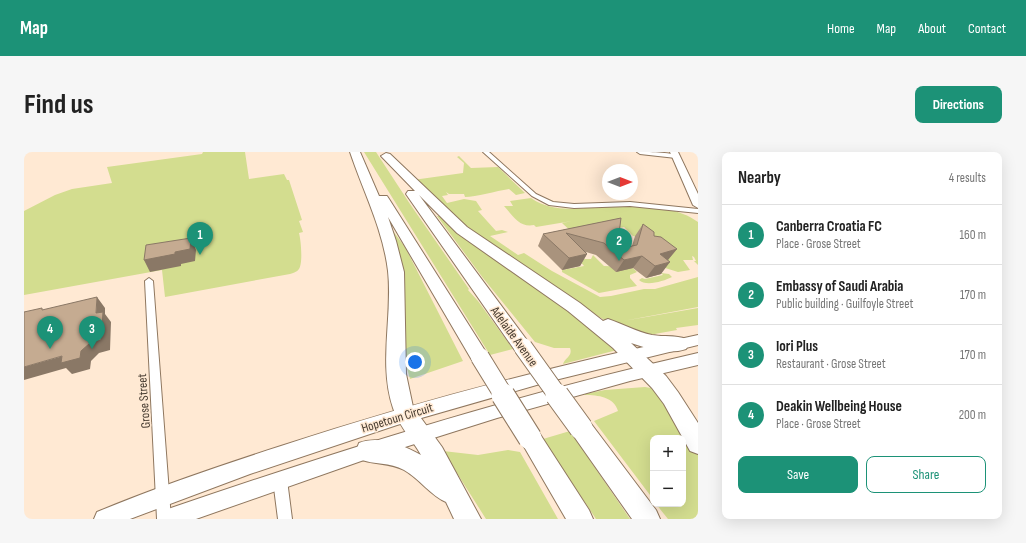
<!DOCTYPE html>
<meta charset="utf-8">
<style>
:root{--surface:#fff;--page:#f6f6f6;--text:#222;--muted:#767676;--line:#e0e0e0;--accent:#1c9277}
body{margin:0;font-family:"Sofia Sans Condensed",sans-serif;background:var(--page);color:var(--text)}
.controls{position:absolute;right:12px;bottom:12px;display:grid;overflow:hidden;border-radius:8px;box-shadow:0 4px 16px #0002}
.controls button{width:36px;height:36px;display:grid;place-items:center;padding:0;border:0;border-bottom:1px solid var(--line);background:var(--surface);color:var(--text);font:20px sans-serif}
.compass{position:absolute;left:578px;top:12px;width:36px;height:36px;border-radius:50%;background:var(--surface);box-shadow:0 4px 16px #0002;rotate:90deg}
.you{position:absolute;left:391px;top:210px;width:14px;height:14px;margin:-10px;border:3px solid #fff;border-radius:50%;background:#1a73e8;box-shadow:0 0 0 6px #1a73e833}
.badge{display:grid;place-items:center;width:26px;height:26px;border-radius:50%;background:var(--accent);color:#fff;font-size:13px;font-weight:700}
.pin{position:absolute;translate:-50% -33px;filter:drop-shadow(0 1px 2px #0008)}
.pin::after{content:'';position:absolute;top:21px;width:14px;height:12px;background:inherit;clip-path:polygon(0 0,100% 0,50% 100%)}
.list{margin:0;padding:0;list-style:none}
h2{display:flex;justify-content:space-between;align-items:center;height:52px;margin:0;padding:0 16px;font-size:17px}
h2 small{font-size:13px;font-weight:400;color:var(--muted)}
.list li{display:grid;grid-template-columns:26px 1fr auto;gap:12px;align-items:center;box-sizing:border-box;height:60px;padding:0 16px;border-top:1px solid var(--line)}
.list b{display:block;font-size:15px;white-space:nowrap}
.list p{margin:0;font-size:13px;white-space:nowrap;color:var(--muted)}
.list em{font-size:13px;font-style:normal;color:var(--muted)}
.actions{display:flex;gap:8px;padding:12px 16px}
.actions a{flex:1;padding:9px 0;border:1px solid var(--accent);border-radius:8px;text-align:center;font-size:14px;color:var(--accent)}
.actions .main{background:var(--accent);color:#fff}
.map{position:relative;flex:none;width:674px;height:367px;overflow:hidden;border-radius:8px}
header{display:flex;align-items:center;gap:24px;box-sizing:border-box;height:56px;padding:0 20px;background:var(--accent);color:#fff}
header strong{font-size:19px}
nav{display:flex;gap:22px;margin-inline-start:auto;font-size:14px}
.intro{display:flex;align-items:center;justify-content:space-between;box-sizing:border-box;height:96px;padding:0 24px}
h1{margin:0;font-size:28px}
.button{padding:10px 18px;border-radius:8px;background:var(--accent);color:#fff;font-size:14px;font-weight:700}
main{display:flex;gap:24px;padding:0 24px}
aside{flex:1;background:var(--surface);border-radius:8px;box-shadow:0 4px 16px #0002}
.map>svg:first-child{display:block}
.green{fill:#d3dd8f}
.lines{fill:none;stroke-linecap:round;stroke-linejoin:round}
.street-casing{stroke:#8f775f;stroke-width:2}
.secondary-casing{stroke:#8f775f;stroke-width:2}
.highway-casing{stroke:#8f775f;stroke-width:2}
.street{fill:#fff;fill-rule:evenodd}
.secondary{fill:#fff;fill-rule:evenodd}
.highway{fill:#fff;fill-rule:evenodd}
.highway-bridge-far1-casing{stroke:#8f775f;stroke-width:20;stroke-linecap:butt}
.highway-bridge-casing{stroke:#8f775f;stroke-width:25;stroke-linecap:butt}
.highway-bridge-far1{stroke:#fff;stroke-width:18}
.highway-bridge{stroke:#fff;stroke-width:23}
.wall{fill:#a9937d}
.shaded-wall{fill:#8a7866}
.building{fill:#c5ab91;stroke:#8a7866}
.labels{text-anchor:middle;stroke-width:3;stroke-linejoin:round;paint-order:stroke}
.street-label{font-size:13px;fill:#453a2f;stroke:#ffe9d3}
</style>
<header>
<strong>Map</strong>
<nav><a>Home</a><a>Map</a><a>About</a><a>Contact</a></nav>
</header>
<div class="intro"><h1>Find us</h1><a class="button">Directions</a></div>
<main>
<div class="map">
<svg width="674" height="367" viewBox="0 0 674 367">
<rect width="100%" height="100%" fill="#ffe9d3"/>
<path class="green" d="M 179,0 L 221,0 L 225,27 L 260,22 L 263,28 L 265,28 L 278,68 L 275,69 L 279,80 L 275,81 C 277,88 279,111 275,117 C 273,120 269,121 266,122 L 141,145 L 138,118 L 0,143 L 0,59 L 31,43 L 48,37 L 88,31 L 83,15 L 178,2 Z
M 340,0 L 352,0 L 386,52 L 445,137 L 444,138 L 454,149 L 489,197 L 466,203 Z
M 435,4 L 447,16 L 474,15 L 501,41 L 492,43 L 485,37 C 472,39 452,45 441,45 L 440,42 L 425,42 L 422,40 L 424,43 L 418,44 L 423,51 L 440,47 L 452,49 L 458,58 L 454,59 L 472,79 L 478,78 L 484,80 L 466,84 L 494,103 L 500,101 L 528,119 L 576,145 L 587,144 L 620,137 L 631,137 L 674,125 L 674,155 L 599,169 L 674,156 L 674,173 L 652,176 L 653,178 L 625,183 L 589,172 L 577,166 L 471,97 L 427,63 L 389,28 L 439,21 L 440,11 L 433,5 Z
M 507,46 C 527,60 549,57 573,55 C 605,53 648,51 674,70 L 674,113 L 670,109 L 672,109 L 670,105 L 668,104 L 669,108 L 659,108 L 666,118 L 654,120 L 638,115 L 613,85 L 609,84 L 600,75 L 552,84 L 538,71 L 548,69 L 512,75 L 510,73 C 496,76 489,64 480,54 L 489,54 L 486,49 Z
M 413,64 L 417,64 L 517,137 L 593,198 L 539,212 C 541,206 549,204 546,196 L 530,196 L 511,190 L 459,126 Z
M 363,71 L 381,95 L 439,209 L 386,227 L 378,198 Z
M 569,103 L 580,114 L 608,115 L 613,120 L 606,123 L 606,126 L 613,134 L 575,141 L 538,120 L 538,118 L 560,114 L 554,107 L 567,107 Z
M 637,121 L 645,122 L 648,125 C 640,129 622,135 615,128 L 618,126 L 621,127 L 639,123 Z
M 621,235 L 627,236 L 632,241 L 635,242 L 674,302 L 674,367 L 644,367 L 632,352 L 659,352 L 659,286 L 629,286 L 629,347 L 570,269 L 594,259 C 590,245 574,243 561,243 L 560,242 L 581,238 Z
M 546,279 L 606,367 L 572,367 L 519,287 Z
M 484,298 L 496,300 L 534,367 L 462,367 L 419,299 L 454,303 Z"/>
<g class="lines">
<g class="street-casing">
<path id="street" d="M 459,0 L 465,0 L 512,42 L 529,50 L 550,52 L 606,50 L 674,57 L 674,61 L 606,54 L 550,56 L 525,53 L 508,44 Z
M 613,0 C 624,0 646,0 655,4 L 652,6 L 616,2 Z
M 125,126 L 129,129 L 147,367 L 133,367 L 121,129 Z
M 256,321 L 261,323 L 263,328 L 268,367 L 254,367 L 249,328 L 251,323 Z"/>
</g>
<g class="secondary-casing">
<path id="secondary" d="M 646,0 L 654,0 L 674,42 L 674,56 L 669,53 Z
M 674,183 L 674,193 L 523,230 L 373,273 L 226,322 L 106,367 L 70,367 L 73,360 C 133,335 195,314 257,294 C 394,249 533,213 674,183 Z
M 674,201 L 674,213 L 606,229 L 473,266 L 340,308 L 172,367 L 134,367 L 137,360 L 144,357 C 319,297 494,242 674,201 Z"/>
</g>
<g class="highway-casing">
<path id="highway" d="M 326,0 L 336,0 L 355,44 L 363,44 L 365,47 L 465,205 L 463,210 L 456,213 L 449,210 L 364,65 L 372,89 L 380,120 L 382,222 L 389,255 L 418,295 L 457,367 L 430,367 L 422,350 C 407,344 396,327 380,318 C 366,310 350,313 335,307 L 332,299 L 335,291 C 355,283 379,293 397,303 C 388,287 374,273 369,256 C 354,211 369,164 364,119 C 359,77 339,39 326,0 Z
M 362,1 L 366,2 L 443,75 L 556,151 L 579,169 L 584,167 C 599,172 613,180 628,183 C 640,185 652,183 662,187 L 665,192 L 662,197 C 644,203 624,197 607,191 L 642,224 L 654,240 L 674,271 L 674,302 L 666,299 L 640,252 L 628,236 L 589,196 L 544,159 L 433,81 L 395,43 L 508,195 L 506,200 L 499,202 L 492,200 L 382,42 L 384,39 L 391,39 L 357,4 Z
M 557,266 L 565,269 L 632,358 L 636,367 L 608,367 L 549,283 L 546,276 L 549,269 Z
M 506,276 L 514,279 L 565,358 L 569,367 L 542,367 L 495,286 L 498,279 Z"/>
</g>
<use href="#street" class="street"/>
<use href="#secondary" class="secondary"/>
<use href="#highway" class="highway"/>
<g class="highway-bridge-far1-casing">
<path id="highway-bridge-far1" d="M 499,195 L 534,244
M 456,205 L 480,244"/>
</g>
<g class="highway-bridge-casing">
<path id="highway-bridge" d="M 479,243 L 506,286
M 533,243 L 557,276"/>
</g>
<use href="#highway-bridge-far1" class="highway-bridge-far1"/>
<use href="#highway-bridge" class="highway-bridge"/>
</g>
<path class="wall" d="M 597,66 L 593,97 L 608,94 L 611,84 L 619,72 L 630,84 L 653,97 L 644,108 L 637,122 L 622,126 L 609,116 L 592,120 L 572,103 L 562,100 L 563,102 L 556,114 L 538,118 L 514,94 L 519,82 Z"/>
<path class="shaded-wall" d="M 167,86 L 172,98 L 171,109 L 157,112 L 157,114 L 126,120 L 120,108 L 151,100 Z
M 653,97 L 643,109 L 636,102 Z
M 563,102 L 556,114 L 538,118 L 545,106 Z
M 618,104 L 609,116 L 592,120 L 600,108 Z
M 646,110 L 637,122 L 622,126 L 631,114 Z
M 73,145 L 81,156 L 81,162 L 87,170 L 86,198 L 75,201 L 67,209 L 66,217 L 48,222 L 42,216 L 0,228 L 0,215 L 57,199 L 72,161 Z"/>
<path class="building" d="M 597,66 L 593,97 L 613,93 L 619,72 L 630,80 L 630,84 L 637,85 L 653,97 L 636,102 L 646,110 L 631,114 L 618,104 L 600,108 L 580,91 L 542,81 L 563,102 L 545,106 L 519,82 Z
M 167,86 L 166,97 L 151,100 L 151,102 L 120,108 L 122,93 Z
M 73,145 L 72,161 L 79,160 L 77,188 L 66,191 L 57,199 L 56,206 L 37,211 L 38,204 L 0,215 L 0,160 L 18,156 L 18,158 Z"/>
<g class="labels">
<g class="street-label">
<text transform="translate(491 184) rotate(54)" y="5">Adelaide Avenue</text>
<text transform="translate(119 249) rotate(-94)" y="5">Grose Street</text>
<text transform="translate(373 265) rotate(-17)" y="5">Hopetoun Circuit</text>
</g>
</g>
</svg>
<div class="controls">
<button>+</button>
<button>−</button>
</div>
<svg class="compass" viewBox="-18 -18 36 36"><path d="M0-13l5 13h-10z" fill="#e53935"/><path d="M0 13l5-13h-10z" fill="#767676"/></svg>
<div class="you"></div>
<div class="pin badge" style="left:176px;top:103px">1</div>
<div class="pin badge" style="left:595px;top:109px">2</div>
<div class="pin badge" style="left:68px;top:197px">3</div>
<div class="pin badge" style="left:26px;top:197px">4</div>
</div>
<aside>
<h2>Nearby<small>4 results</small></h2>
<ul class="list">
<li><span class="badge">1</span><div><b>Canberra Croatia FC</b><p>Place · Grose Street</p></div><em>160 m</em></li>
<li><span class="badge">2</span><div><b>Embassy of Saudi Arabia</b><p>Public building · Guilfoyle Street</p></div><em>170 m</em></li>
<li><span class="badge">3</span><div><b>Iori Plus</b><p>Restaurant · Grose Street</p></div><em>170 m</em></li>
<li><span class="badge">4</span><div><b>Deakin Wellbeing House</b><p>Place · Grose Street</p></div><em>200 m</em></li>
</ul>
<div class="actions"><a class="main">Save</a><a>Share</a></div>
</aside>
</main>
